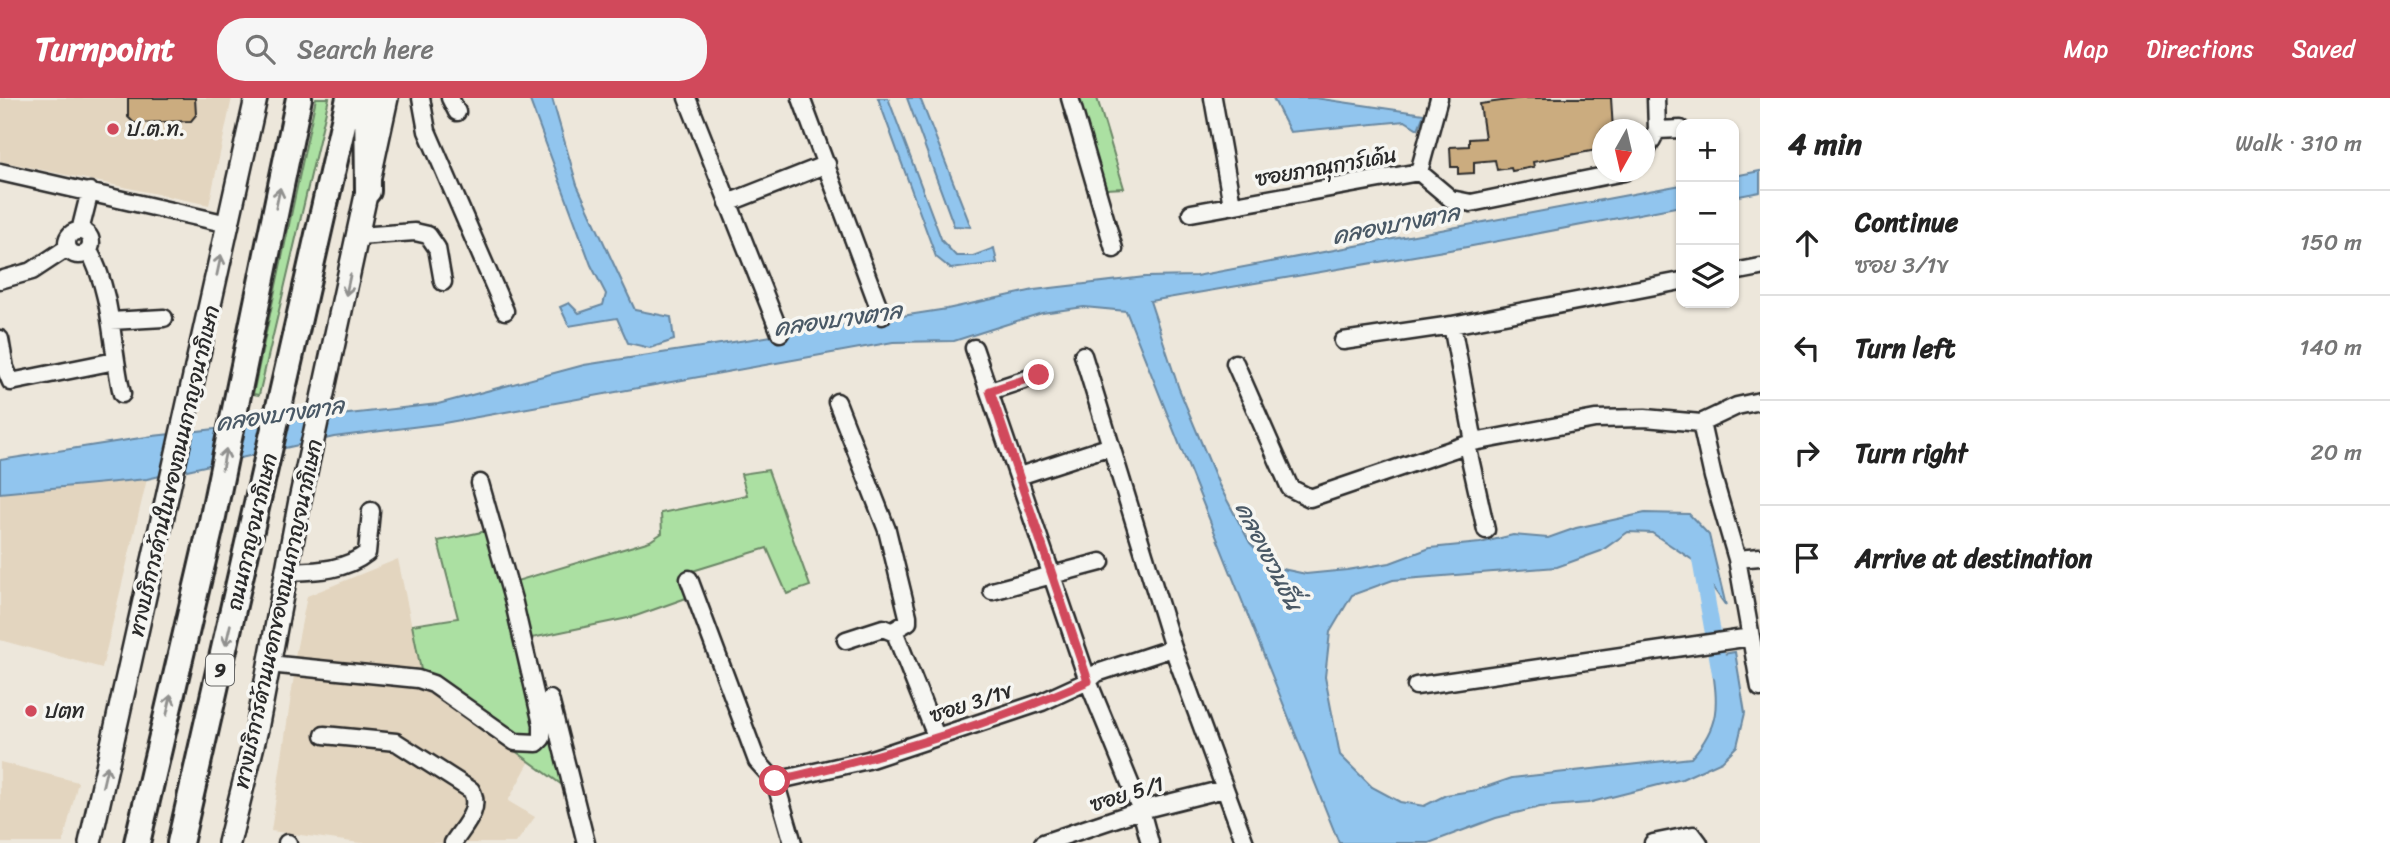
<!DOCTYPE html>
<meta charset="utf-8">
<style>
:root{--surface:#fff;--page:#f6f6f6;--text:#222;--muted:#767676;--line:#e0e0e0;--accent:#d1495b}
body{margin:0;font-family:Sriracha,"Playpen Sans Thai",sans-serif;background:var(--page);color:var(--text)}
.controls{position:absolute;right:21px;top:21px;display:grid;overflow:hidden;border-radius:14px;box-shadow:0 2px 5px #0004}
.controls button{width:63px;height:63px;display:grid;place-items:center;padding:0;border:0;border-bottom:2px solid var(--line);background:var(--surface);color:var(--text);font:35px sans-serif}
.compass{position:absolute;left:1592px;top:21px;width:63px;height:63px;border-radius:50%;background:var(--surface);box-shadow:0 2px 5px #0004;rotate:188deg}
.stop{position:absolute;width:21px;height:21px;margin:-16px;border:5px solid #d1495b;border-radius:50%;background:#fff}
.stop.end{background:#d1495b;border-color:#fff;box-shadow:0 2px 7px #0008}
.list{margin:0;padding:0;list-style:none}
h2{display:flex;justify-content:space-between;align-items:center;height:91px;margin:0;padding:0 28px;font-size:30px}
h2 small{font-size:23px;font-weight:400;color:var(--muted)}
.list li{display:grid;grid-template-columns:46px 1fr auto;gap:21px;align-items:center;box-sizing:border-box;height:105px;padding:0 28px;border-top:2px solid var(--line)}
.list b{display:block;font-size:26px;white-space:nowrap}
.list p{margin:0;font-size:23px;white-space:nowrap;color:var(--muted)}
.list em{font-size:23px;font-style:normal;color:var(--muted)}
.icon{flex:none;width:38px;height:38px;fill:none;stroke:currentColor;stroke-width:2;stroke-linecap:round;stroke-linejoin:round}
.map{position:relative;flex:none;width:1760px;height:745px;overflow:hidden}
header{display:flex;align-items:center;gap:42px;box-sizing:border-box;height:98px;padding:0 35px;background:var(--accent);color:#fff}
header strong{font-size:33px}
nav{display:flex;gap:38px;margin-inline-start:auto;font-size:24px}
.search{width:490px;height:63px;background:var(--page);display:flex;align-items:center;gap:18px;box-sizing:border-box;padding:0 24px;border-radius:28px;color:var(--muted);font-size:26px}
main{display:flex}
aside{flex:1;background:var(--surface)}
.map>svg:first-child{display:block}
.built{fill:#e3d5bf}
.green{fill:#abe0a2;stroke:#6b8666;stroke-width:2}
.water{fill:#91c5ee;stroke:#6887a0;stroke-width:2}
.lines{fill:none;stroke-linecap:round;stroke-linejoin:round}
.canal{stroke:#91c5ee;stroke-width:16}
.building{fill:#cbac7f;stroke:#2b2b2b;stroke-width:2}
.minor-casing{stroke:#2b2b2b;stroke-width:21}
.major-casing{stroke:#2b2b2b;stroke-width:26}
.highway-casing{stroke:#2b2b2b;stroke-width:30}
.minor{stroke:#f6f6f2;stroke-width:16}
.major{stroke:#f6f6f2;stroke-width:21}
.highway{stroke:#f6f6f2;stroke-width:24}
.oneway{stroke:#90908e}
.route{stroke:#d1495b;stroke-width:9}
.poi-dot{fill:#d1495b;stroke:#f6f6f2;stroke-width:2.5}
.labels{text-anchor:middle;stroke-width:7;stroke-linejoin:round;paint-order:stroke}
.shield{fill:#f6f6f2;stroke:#686867;stroke-width:2}
.shield-label{font-size:19px;font-weight:bold;fill:#2b2b2b}
.poi-label{font-size:21px;fill:#2b2b2b;stroke:#f6f6f2;text-anchor:start}
.street-label{font-size:21px;fill:#2b2b2b;stroke:#f6f6f2}
.water-label{font-size:23px;font-style:italic;fill:#4a5966;stroke:#f6f6f2}
</style>
<header>
<strong>Turnpoint</strong>
<div class="search"><svg class="icon" aria-label="search" viewBox="0 0 24 24"><circle cx="10" cy="10" r="6"/><path d="M15 15l6 6"/></svg>Search here</div>
<nav><a>Map</a><a>Directions</a><a>Saved</a></nav>
</header>
<main>
<div class="map">
<svg width="1760" height="745" viewBox="0 0 1760 745">
<rect width="100%" height="100%" fill="#ede7db"/>
<filter id="ink" filterUnits="userSpaceOnUse"><feTurbulence type="fractalNoise" baseFrequency=".0143" numOctaves="2"/><feDisplacementMap in="SourceGraphic" scale="14" xChannelSelector="R" yChannelSelector="G"/><feConvolveMatrix kernelMatrix="1 2 1 2 8 2 1 2 1" color-interpolation-filters="sRGB"/></filter>
<g filter="url(#ink)">
<path class="built" d="M 0,0 L 232,0 L 209,107 L 0,63 Z
M 147,381 L 102,570 L 0,542 L 0,395 Z
M 398,461 L 422,578 L 294,563 L 307,498 Z
M 295,571 L 424,587 L 530,663 L 508,703 L 535,719 L 516,745 L 360,745 L 271,733 Z
M 0,664 L 78,684 L 63,745 L 0,745 Z"/>
<path class="green" d="M 316,0 L 329,0 L 259,297 L 253,296 Z
M 1078,0 L 1097,0 L 1124,90 L 1106,91 Z
M 768,372 L 810,488 L 787,496 L 767,450 L 683,476 L 689,499 L 633,519 L 527,541 L 565,689 L 424,587 L 412,527 L 458,520 L 438,443 L 487,433 L 500,488 L 650,443 L 662,435 L 661,415 L 747,397 L 741,376 Z"/>
<path class="water" d="M 529,0 L 552,0 L 577,87 L 635,212 L 671,219 L 674,242 L 650,250 L 628,245 L 617,220 L 569,228 L 560,209 L 569,205 L 579,215 L 603,207 L 606,196 L 591,167 Z
M 878,0 L 888,0 L 942,143 L 956,158 L 973,158 L 994,150 L 997,165 L 951,171 L 936,159 Z
M 907,0 L 920,0 L 971,129 L 954,128 Z
M 1273,0 L 1315,0 L 1424,16 L 1418,31 L 1405,23 L 1290,34 Z
M 1760,73 L 1760,94 L 1734,99 L 1734,78 Z
M 1681,87 L 1681,108 L 1467,149 L 1150,203 L 1179,291 L 1219,387 L 1250,445 L 1273,469 L 1306,476 L 1347,472 L 1390,465 L 1430,450 L 1480,445 L 1513,437 L 1548,440 L 1576,430 L 1645,415 L 1689,416 L 1709,437 L 1726,508 L 1694,463 L 1652,435 L 1628,434 L 1601,453 L 1557,469 L 1393,482 L 1352,497 L 1330,534 L 1325,579 L 1340,657 L 1372,689 L 1400,704 L 1424,708 L 1446,697 L 1477,692 L 1512,680 L 1691,660 C 1723,625 1717,603 1711,558 L 1735,554 L 1745,615 L 1737,648 L 1722,663 L 1682,681 L 1588,705 L 1540,709 L 1496,720 L 1429,745 L 1339,745 L 1126,213 L 1084,209 L 1042,215 L 954,243 L 893,244 L 444,325 L 334,339 L 147,381 L 0,395 L 0,362 L 153,338 L 438,306 L 584,267 L 947,211 L 1034,192 L 1145,179 L 1196,178 Z"/>
<g class="lines">
<path class="canal" d="M 1699,456 L 1720,575"/>
</g>
<path class="building" d="M 128,0 L 195,0 L 196,17 L 191,23 L 134,25 L 128,19 Z
M 1522,0 L 1611,0 L 1613,32 L 1602,32 L 1602,51 L 1533,64 L 1534,69 L 1512,73 L 1511,70 L 1497,72 L 1495,62 L 1474,64 L 1474,75 L 1458,76 L 1458,69 L 1451,69 L 1450,49 L 1469,48 L 1469,41 L 1485,40 L 1480,6 Z"/>
<g class="lines">
<g class="minor-casing">
<path id="minor" d="M 421,0 L 427,33 L 505,213
M 450,0 L 457,14
M 687,0 L 780,235
M 801,0 L 882,218
M 1070,0 L 1114,151
M 1213,0 L 1232,107
M 1657,32 L 1681,31
M 1644,57 L 1657,32 L 1656,0
M 0,74 L 228,126
M 1419,74 L 1439,0
M 728,105 L 827,66
M 1191,115 L 1419,74 L 1451,101 L 1471,105 L 1624,74
M67 145a12 12 0 1 1 24 0a12 12 0 1 1-24 0Z
M 80,133 L 90,93
M 358,138 L 415,134 L 428,137 L 437,150 L 443,184
M 89,153 C 113,196 111,249 122,296
M 1734,174 L 1760,169
M 0,182 L 32,173 L 67,150
M 111,223 L 164,220
M 1452,227 L 1474,344
M 0,241 L 5,270 L 11,284 L 115,263
M 1343,243 L 1452,227 L 1681,183
M 974,250 L 1088,583 L 1141,712 L 1150,745
M 1083,257 L 1173,550 L 1245,745
M 1235,265 L 1290,390 L 1310,400 L 1474,344 L 1595,321 L 1645,320 L 1701,325 L 1737,308 L 1760,303
M 990,293 L 1039,277
M 837,304 L 887,432 L 908,518 L 908,524 L 893,533
M 1701,325 L 1713,379 L 1737,461 L 1760,590
M 1467,347 L 1486,432
M 1019,378 L 1111,348
M 1737,461 L 1760,459
M 285,474 C 313,473 343,474 367,455 L 371,413
M 689,481 L 757,663 L 775,683 L 793,745
M 992,493 L 1101,464
M 846,542 L 883,530 L 895,535 L 936,638
M 269,566 L 418,581 L 433,586 L 515,644 L 537,645 L 542,640 L 542,626 L 514,505 L 480,385
M 1416,588 L 1751,539
M 550,601 L 586,745
M 324,637 L 396,644 L 471,692 C 482,711 464,728 453,745
M 775,683 L 868,662 L 1042,604 L 1088,583 L 1097,575 L 1173,550
M 287,745 L 288,745
M 1043,745 L 1141,712 L 1224,691
M 1653,745 L 1693,737 L 1699,745"/>
</g>
<g class="major-casing">
<path id="major" d="M 90,745 L 256,0
M 229,745 L 257,631 L 300,402 L 387,0"/>
</g>
<g class="highway-casing">
<path id="highway" d="M 367,0 L 368,93
M 137,745 L 211,428 L 299,0
M 180,745 L 349,0"/>
</g>
<use href="#minor" class="minor"/>
<use href="#major" class="major"/>
<use href="#highway" class="highway"/>
</g>
<defs><path id="oneway-shaft" d="M-6 0H5M1.5-3L5.5 0L1.5 3" fill="none" stroke-width="1.6" stroke-linecap="round" stroke-linejoin="round" transform="scale(1.75)"/></defs>
<g class="oneway">
<use href="#oneway-shaft" transform="translate(278 100) rotate(-78)"/>
<use href="#oneway-shaft" transform="translate(219 167) rotate(-78)"/>
<use href="#oneway-shaft" transform="translate(348 187) rotate(102)"/>
<use href="#oneway-shaft" transform="translate(224 361) rotate(-79)"/>
<use href="#oneway-shaft" transform="translate(228 537) rotate(103)"/>
<use href="#oneway-shaft" transform="translate(169 607) rotate(-77)"/>
<use href="#oneway-shaft" transform="translate(105 678) rotate(-77)"/>
</g>
</g>
<g class="lines" filter="url(#ink)">
<path class="route" d="M 775,683 C 881,659 988,628 1088,583 L 990,293 L 1039,277"/>
</g>
<g class="poi-dot">
<circle cx="113" cy="31" r="7"/>
<circle cx="31" cy="613" r="7"/>
</g>
<g class="labels">
<rect class="shield" x="206" y="556.5" width="28" height="31" rx="5"/>
<g class="shield-label">
<text x="220" y="579">9</text>
</g>
<g class="poi-label">
<text x="127" y="38">ป.ต.ท.</text>
<text x="45" y="620">ปตท</text>
</g>
<g class="street-label">
<text transform="translate(1326 69) rotate(-10)" y="7">ซอยภาณุการ์เด้น</text>
<text transform="translate(174 373) rotate(-77)" y="7">ทางบริการด้านในของถนนกาญจนาภิเษก</text>
<text transform="translate(252 434) rotate(-77)" y="7">ถนนกาญจนาภิเษก</text>
<text transform="translate(278 516) rotate(-78)" y="7">ทางบริการด้านนอกของถนนกาญจนาภิเษก</text>
<text transform="translate(971 605) rotate(-18)" y="7">ซอย 3/1ข</text>
<text transform="translate(1127 696) rotate(-17)" y="7">ซอย 5/1</text>
</g>
<g class="water-label">
<text transform="translate(1396 126) rotate(-11)" y="8">คลองบางตาล</text>
<text transform="translate(838 221) rotate(-8)" y="8">คลองบางตาล</text>
<text transform="translate(280 316) rotate(-8)" y="8">คลองบางตาล</text>
<text transform="translate(1269 458) rotate(63)" y="8">คลองชวนชื่น</text>
</g>
</g>
</svg>
<div class="controls">
<button>+</button>
<button>−</button>
<button><svg class="icon" aria-label="layers" viewBox="0 0 24 24"><path d="M12 4l9 5-9 5-9-5zM3 14l9 5 9-5"/></svg></button>
</div>
<svg class="compass" viewBox="-18 -18 36 36"><path d="M0-13l5 13h-10z" fill="#e53935"/><path d="M0 13l5-13h-10z" fill="#767676"/></svg>
<div class="stop" style="left:775px;top:683px"></div>
<div class="stop end" style="left:1039px;top:277px"></div>
</div>
<aside>
<h2>4 min<small>Walk · 310 m</small></h2>
<ul class="list">
<li><svg class="icon" aria-label="ahead" viewBox="0 0 24 24"><path d="M12 20V5M6 11l6-6 6 6"/></svg><div><b>Continue</b><p>ซอย 3/1ข</p></div><em>150 m</em></li>
<li><svg class="icon" aria-label="left" viewBox="0 0 24 24"><path d="M17 20v-9H6M10 6l-5 5 5 5"/></svg><div><b>Turn left</b></div><em>140 m</em></li>
<li><svg class="icon" aria-label="right" viewBox="0 0 24 24"><path d="M7 20v-9h11M14 6l5 5-5 5"/></svg><div><b>Turn right</b></div><em>20 m</em></li>
<li><svg class="icon" aria-label="arrive" viewBox="0 0 24 24"><path d="M6 21V4h12l-3 4 3 4H6"/></svg><div><b>Arrive at destination</b></div></li>
</ul>
</aside>
</main>
